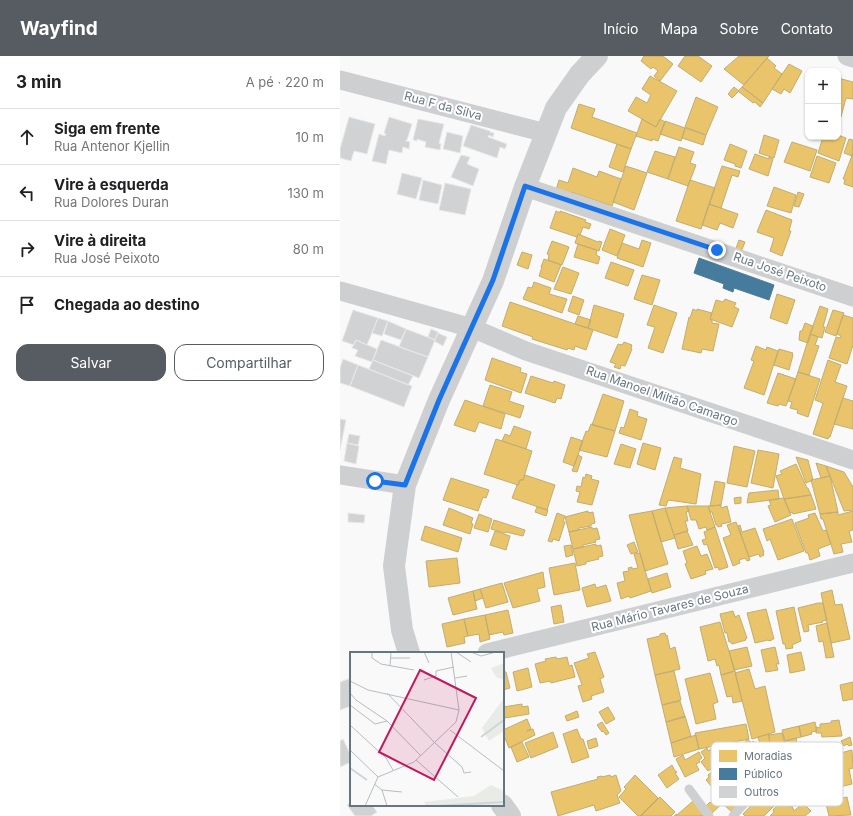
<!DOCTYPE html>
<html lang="pt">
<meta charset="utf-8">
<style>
:root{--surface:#fff;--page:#f6f6f6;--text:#202124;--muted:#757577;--line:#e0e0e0;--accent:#565c61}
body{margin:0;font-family:Inter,sans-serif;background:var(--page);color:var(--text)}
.controls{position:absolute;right:12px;top:12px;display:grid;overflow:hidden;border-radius:8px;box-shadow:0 1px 3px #0004}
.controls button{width:36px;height:36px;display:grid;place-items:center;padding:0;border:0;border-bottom:1px solid var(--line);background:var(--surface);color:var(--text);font:20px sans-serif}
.stop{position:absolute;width:12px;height:12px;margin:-9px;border:3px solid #1a73e8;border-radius:50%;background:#fff}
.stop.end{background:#1a73e8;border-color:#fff;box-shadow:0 1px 4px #0008}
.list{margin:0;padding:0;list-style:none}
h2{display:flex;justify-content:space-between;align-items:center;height:52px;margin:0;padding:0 16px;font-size:17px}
h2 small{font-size:13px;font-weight:400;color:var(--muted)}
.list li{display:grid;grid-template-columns:26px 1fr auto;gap:12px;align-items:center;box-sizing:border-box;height:56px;padding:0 16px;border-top:1px solid var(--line)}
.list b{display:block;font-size:15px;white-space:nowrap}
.list p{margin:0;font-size:13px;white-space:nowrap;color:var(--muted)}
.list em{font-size:13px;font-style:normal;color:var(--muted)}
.actions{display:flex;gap:8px;padding:12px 16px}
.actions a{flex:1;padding:9px 0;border:1px solid var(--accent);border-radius:12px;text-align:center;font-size:14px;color:var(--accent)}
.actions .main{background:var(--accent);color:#fff}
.icon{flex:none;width:22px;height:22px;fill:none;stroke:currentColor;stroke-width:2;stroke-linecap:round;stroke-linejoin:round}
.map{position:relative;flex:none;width:513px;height:760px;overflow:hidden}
header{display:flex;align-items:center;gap:24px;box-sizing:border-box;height:56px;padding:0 20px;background:var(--accent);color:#fff}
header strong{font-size:19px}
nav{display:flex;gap:22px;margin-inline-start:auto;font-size:14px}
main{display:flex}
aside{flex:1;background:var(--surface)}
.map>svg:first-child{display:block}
.homes{fill:#e9c46a;stroke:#c1ad72}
.public{fill:#457b9d;stroke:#4f7a95}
.building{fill:#d0d2d3;stroke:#e8e8e8}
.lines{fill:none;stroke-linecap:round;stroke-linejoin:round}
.service{stroke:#cecfd0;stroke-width:9}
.minor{stroke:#cecfd0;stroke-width:19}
.tertiary{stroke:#cecfd0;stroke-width:22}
.route{stroke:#1a73e8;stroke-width:5}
.labels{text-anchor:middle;stroke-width:4;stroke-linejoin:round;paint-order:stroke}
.street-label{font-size:12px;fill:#657683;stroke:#fff}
.inset-river{fill:none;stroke:#ced6d9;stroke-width:2}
.inset-road{fill:none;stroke:#b5bdc3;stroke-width:1}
.view{fill:#c2185b;fill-opacity:0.15;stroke:#c2185b;stroke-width:2}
.inset-edge{fill:none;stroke:#657683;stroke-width:2}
.key{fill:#fff;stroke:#d1d6da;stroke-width:1}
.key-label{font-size:11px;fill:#657683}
</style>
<header>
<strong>Wayfind</strong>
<nav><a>Início</a><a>Mapa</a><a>Sobre</a><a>Contato</a></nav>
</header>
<main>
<aside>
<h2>3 min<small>A pé · 220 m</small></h2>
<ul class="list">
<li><svg class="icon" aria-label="ahead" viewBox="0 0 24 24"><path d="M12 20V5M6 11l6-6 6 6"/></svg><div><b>Siga em frente</b><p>Rua Antenor Kjellin</p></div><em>10 m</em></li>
<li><svg class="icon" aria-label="left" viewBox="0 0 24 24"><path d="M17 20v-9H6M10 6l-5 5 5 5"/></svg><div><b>Vire à esquerda</b><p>Rua Dolores Duran</p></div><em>130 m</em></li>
<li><svg class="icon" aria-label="right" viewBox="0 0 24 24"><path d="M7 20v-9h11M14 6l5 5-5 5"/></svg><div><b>Vire à direita</b><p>Rua José Peixoto</p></div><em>80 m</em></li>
<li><svg class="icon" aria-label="arrive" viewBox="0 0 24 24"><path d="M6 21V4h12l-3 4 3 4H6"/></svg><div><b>Chegada ao destino</b></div></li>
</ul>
<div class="actions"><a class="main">Salvar</a><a>Compartilhar</a></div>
</aside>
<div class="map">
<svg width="513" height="760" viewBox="0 0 513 760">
<rect width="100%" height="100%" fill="#f9f9f9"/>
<path class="homes" d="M 304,0 L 323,0 L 333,8 L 320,25 L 314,20 L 318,15 L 313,11 L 311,13 L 301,5 Z
M 345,0 L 358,0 L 372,10 L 361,26 L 338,10 Z
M 399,0 L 429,0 L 404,29 L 384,13 Z
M 427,2 L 436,10 L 434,12 L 442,18 L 423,47 L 402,31 Z
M 449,8 L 462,15 L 450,37 L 444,33 L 441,38 L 432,33 Z
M 310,20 L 337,35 L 316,71 L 288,55 L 296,41 L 307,47 L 311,39 L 302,33 Z
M 498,22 L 513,26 L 513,43 L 506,42 L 501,61 L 498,60 Z
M 394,31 L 399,35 L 392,42 L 388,38 Z
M 402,31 L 423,47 L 420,51 L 415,46 L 413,47 L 398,35 Z
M 356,41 L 378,51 L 366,79 L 345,71 Z
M 239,48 L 255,53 L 252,61 L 297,77 L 291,93 L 231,72 Z
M 302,63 L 316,71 L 320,63 L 325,66 L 318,85 L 312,83 L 312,85 L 296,80 Z
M 325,65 L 345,72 L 341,85 L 320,78 Z
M 345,72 L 366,79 L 363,89 L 342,82 Z
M 424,79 L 439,84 L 434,102 L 419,97 Z
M 498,79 L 506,82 L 499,105 L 478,97 L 483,81 L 498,81 Z
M 509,83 L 513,84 L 512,100 L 504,97 Z
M 452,86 L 477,94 L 470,115 L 444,106 Z
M 277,88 L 291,93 L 283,116 L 269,111 Z
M 390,88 L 407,95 L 401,112 L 395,110 L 395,108 L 384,104 Z
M 339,91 L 354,96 L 350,107 L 356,109 L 348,130 L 328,123 Z
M 315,95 L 335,101 L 328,123 L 307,116 Z
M 513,97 L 513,131 L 504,128 L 505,123 L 503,123 Z
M 415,98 L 429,103 L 429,101 L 433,103 L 428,120 L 409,113 Z
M 477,100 L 496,107 L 489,127 L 470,121 Z
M 286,110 L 307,117 L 294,154 L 273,146 Z
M 382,110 L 400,115 L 398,121 L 392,119 L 381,152 L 369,148 Z
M 233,112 L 257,121 L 259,115 L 281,123 L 272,150 L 231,136 L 229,139 L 216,134 L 219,124 L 228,127 Z
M 350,124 L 375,132 L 361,173 L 336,165 Z
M 434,131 L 456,139 L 451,157 L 427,150 Z
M 458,136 L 464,138 L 459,151 L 454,150 Z
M 369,148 L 398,158 L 393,172 L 380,167 L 377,174 L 362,169 Z
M 426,154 L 452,164 L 449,175 L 451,175 L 442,200 L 430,195 L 434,182 L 417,176 Z
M 216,155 L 220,157 L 220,155 L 246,164 L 245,166 L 251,168 L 249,173 L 243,171 L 240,179 L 238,178 L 237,181 L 210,172 Z
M 270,173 L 285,179 L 277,200 L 262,194 Z
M 238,178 L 258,186 L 259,185 L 262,186 L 259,195 L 235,187 Z
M 302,184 L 311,187 L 303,211 L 277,202 L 282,187 L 299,193 Z
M 399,184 L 405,186 L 401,196 L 395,195 Z
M 212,185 L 229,191 L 222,209 L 208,204 L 209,199 L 207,198 Z
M 238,188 L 257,194 L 256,199 L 260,201 L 258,208 L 234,201 Z
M 182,196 L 192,199 L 188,213 L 177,209 Z
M 204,203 L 221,209 L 214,226 L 199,220 L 202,211 L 201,211 Z
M 271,206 L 294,214 L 288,230 L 265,222 Z
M 223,211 L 239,217 L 231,238 L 214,233 Z
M 302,219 L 320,224 L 312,249 L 294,243 Z
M 194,226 L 211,232 L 209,238 L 227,243 L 222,257 L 183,243 L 188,231 L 192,232 Z
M 437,238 L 455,244 L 447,268 L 430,262 Z
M 233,240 L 244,244 L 239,259 L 228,255 Z
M 385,243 L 396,247 L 394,251 L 399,253 L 392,271 L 370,263 L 376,244 L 383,246 Z
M 170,246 L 253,274 L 246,294 L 235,290 L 234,294 L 228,292 L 227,294 L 192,283 L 193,281 L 162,270 Z
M 254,249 L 284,258 L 277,282 L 248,272 Z
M 314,249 L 337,257 L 323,297 L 308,292 L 315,271 L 307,269 Z
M 480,250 L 488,253 L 483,271 L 485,271 L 482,282 L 470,278 Z
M 353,253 L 357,255 L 357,253 L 372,257 L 370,263 L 372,264 L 372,267 L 379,268 L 373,295 L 362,293 L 361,297 L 342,293 L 349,261 L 350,262 Z
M 493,254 L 504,257 L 496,280 L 485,276 Z
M 503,259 L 513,262 L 513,289 L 507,308 L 489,302 L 496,281 L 500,282 L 501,280 L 497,278 Z
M 238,260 L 251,264 L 248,272 L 235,268 Z
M 465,267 L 473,270 L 468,287 L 459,284 L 460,275 L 462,275 Z
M 470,278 L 478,281 L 475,289 L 479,290 L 469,319 L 458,316 Z
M 284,286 L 292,289 L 291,292 L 292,293 L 285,310 L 281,309 L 280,313 L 274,311 L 276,308 L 270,306 L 278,288 L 282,289 Z
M 416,290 L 426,294 L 427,291 L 438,295 L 424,339 L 404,332 L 414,305 L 411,304 Z
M 439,293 L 453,297 L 452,298 L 453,299 L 449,314 L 434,309 Z
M 152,302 L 181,312 L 180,316 L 187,318 L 181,337 L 145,324 Z
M 488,304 L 501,309 L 495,326 L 507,330 L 490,381 L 489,381 L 488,383 L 473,378 L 483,347 L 475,344 Z
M 458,316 L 480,323 L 468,361 L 457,357 L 458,354 L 450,352 L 452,346 L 448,345 Z
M 438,317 L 456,323 L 446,350 L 439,348 L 438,350 L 427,347 Z
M 191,320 L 213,327 L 214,325 L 225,329 L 221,343 L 217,342 L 215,347 L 185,337 Z
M 150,329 L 172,336 L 169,345 L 184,350 L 180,362 L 143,350 Z
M 263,338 L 284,345 L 275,375 L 252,369 Z
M 503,342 L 513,345 L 513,373 L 494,368 Z
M 125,344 L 165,358 L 161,373 L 139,366 L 135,376 L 114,369 Z
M 290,353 L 298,356 L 297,360 L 307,363 L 301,384 L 279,377 L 281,371 L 284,372 Z
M 251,368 L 275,375 L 267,401 L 239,394 L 246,375 L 248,376 Z
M 174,370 L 191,376 L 186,393 L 162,385 L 165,378 L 170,380 Z
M 231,381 L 243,385 L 234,410 L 223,406 Z
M 156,383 L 192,395 L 183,424 L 180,424 L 178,429 L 144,418 Z
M 303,387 L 321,392 L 315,414 L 297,408 Z
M 281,388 L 296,393 L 290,412 L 274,408 Z
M 394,390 L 415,395 L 407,431 L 387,427 Z
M 418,394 L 439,398 L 433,432 L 411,427 Z
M 238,399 L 242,401 L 237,416 L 232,415 Z
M 334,401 L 342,403 L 340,412 L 361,418 L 356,448 L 328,444 L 326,450 L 319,449 Z
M 456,401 L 468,404 L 473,424 L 471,424 L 471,425 L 466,427 Z
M 476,407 L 486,410 L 490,420 L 481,422 Z
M 456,408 L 467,432 L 468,432 L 471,439 L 444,443 L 436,420 L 442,418 L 440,415 Z
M 486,410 L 504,416 L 513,431 L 513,454 L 504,455 Z
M 246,418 L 252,420 L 251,423 L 259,425 L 252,449 L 237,446 L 240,436 L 236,435 L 237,430 L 241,431 L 243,421 L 245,422 Z
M 185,419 L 215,429 L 207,454 L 172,442 L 177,429 L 178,429 L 180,424 L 183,424 Z
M 490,420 L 498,456 L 480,458 L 471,424 Z
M 111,422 L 149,434 L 146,442 L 143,441 L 138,455 L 103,444 Z
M 375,425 L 385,427 L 381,449 L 370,450 Z
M 438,434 L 439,443 L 407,447 L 409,437 Z
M 471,439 L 476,453 L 453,458 L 452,456 L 450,457 L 444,443 Z
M 401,441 L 401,447 L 395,448 L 394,442 Z
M 444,442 L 451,459 L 435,466 L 428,450 L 431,449 L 429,444 Z
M 381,449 L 381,452 L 387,450 L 391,466 L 381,468 L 382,470 L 378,471 L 377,469 L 376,469 L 372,456 L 370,456 L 368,450 Z
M 347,450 L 349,455 L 346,456 L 348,465 L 345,465 L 348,475 L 334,479 L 325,452 Z
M 347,450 L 368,450 L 375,471 L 367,474 L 366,471 L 359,473 L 356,464 L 351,464 Z
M 197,451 L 208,454 L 206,460 L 195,456 Z
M 109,452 L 133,462 L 131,467 L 133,468 L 130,478 L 103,469 Z
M 325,452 L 335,482 L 321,486 L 312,455 Z
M 248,455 L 248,457 L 253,456 L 255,467 L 251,468 L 251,470 L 239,472 L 239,474 L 229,476 L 225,461 Z
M 312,455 L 328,508 L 305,515 L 289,459 Z
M 513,455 L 513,474 L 509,475 L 512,486 L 501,488 L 503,496 L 494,498 L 483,463 L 481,463 L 480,458 L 498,456 L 498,459 Z
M 217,457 L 225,460 L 223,465 L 225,466 L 219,485 L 213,483 L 212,486 L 208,485 Z
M 475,457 L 483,475 L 486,474 L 491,488 L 478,493 L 480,500 L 470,504 L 468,497 L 466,497 L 455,467 L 469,462 L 468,459 Z
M 139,458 L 152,463 L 148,476 L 134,472 Z
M 452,463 L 464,495 L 438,504 L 430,483 L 427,485 L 423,473 Z
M 154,464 L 185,474 L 183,480 L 166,476 L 165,477 L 151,473 Z
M 396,466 L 410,504 L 407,505 L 405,502 L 399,504 L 400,507 L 393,510 L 383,482 L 391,479 L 387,469 Z
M 400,469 L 402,476 L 415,472 L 424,496 L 423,497 L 424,499 L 420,501 L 419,498 L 409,501 L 398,470 Z
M 85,470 L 122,482 L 118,496 L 81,484 Z
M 252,471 L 252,473 L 257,472 L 260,483 L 255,484 L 256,486 L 243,489 L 243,491 L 233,493 L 229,476 Z
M 375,471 L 388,511 L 379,514 L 378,511 L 375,512 L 367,488 L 364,489 L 362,484 L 366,483 L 364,476 Z
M 155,475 L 170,480 L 166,494 L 150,489 Z
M 347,475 L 353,489 L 338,493 L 334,479 Z
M 294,486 L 298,496 L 291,498 L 287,489 Z
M 256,488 L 256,490 L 261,489 L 263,500 L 258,501 L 259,503 L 246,506 L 246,508 L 237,510 L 233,493 Z
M 231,489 L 233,499 L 226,501 L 224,490 Z
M 357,490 L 361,500 L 367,498 L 373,513 L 365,515 L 366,518 L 351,523 L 345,508 L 347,507 L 343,495 Z
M 300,497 L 311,535 L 290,542 L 289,540 L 281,543 L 277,527 L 285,525 L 283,516 L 289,515 L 288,512 L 292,511 L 292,513 L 298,512 L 294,498 Z
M 117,502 L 120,527 L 89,531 L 86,505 Z
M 235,507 L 240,534 L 214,539 L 209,512 Z
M 203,516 L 205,531 L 197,533 L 200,545 L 173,552 L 164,527 Z
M 327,517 L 331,531 L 312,537 L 308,523 Z
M 162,527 L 168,546 L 146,552 L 140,533 Z
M 255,528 L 256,532 L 266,529 L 271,545 L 247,551 L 242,532 Z
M 140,533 L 143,542 L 135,545 L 133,535 Z
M 492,534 L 495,549 L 502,548 L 510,583 L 491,587 L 481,537 Z
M 133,535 L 137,553 L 113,559 L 108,542 Z
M 478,547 L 483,547 L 487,564 L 482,565 L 483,566 L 468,569 L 469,575 L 464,576 L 458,552 Z
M 221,549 L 224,566 L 214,568 L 211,551 Z
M 454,551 L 461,585 L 452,589 L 453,592 L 446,593 L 445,588 L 443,588 L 436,555 Z
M 426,553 L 434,583 L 432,583 L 432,584 L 429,585 L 428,584 L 415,587 L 407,557 Z
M 168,554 L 173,577 L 164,579 L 163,576 L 149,579 L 145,559 Z
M 393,555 L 395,561 L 399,559 L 407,582 L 405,583 L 406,584 L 392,588 L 391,586 L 389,586 L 387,577 L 385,577 L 380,558 Z
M 145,559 L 150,583 L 140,586 L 139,578 L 128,580 L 124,563 Z
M 124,563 L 128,580 L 124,581 L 125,587 L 107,591 L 102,568 Z
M 380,566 L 395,615 L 381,619 L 379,609 L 377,610 L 375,603 L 368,605 L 360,571 Z
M 487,567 L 494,601 L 486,602 L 483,585 L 479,586 L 476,570 Z
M 325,577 L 326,580 L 327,579 L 330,593 L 335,591 L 340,613 L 315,619 L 307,583 L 320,580 L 320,578 Z
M 407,591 L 412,610 L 394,614 L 389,595 Z
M 435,591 L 439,608 L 436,608 L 438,614 L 426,616 L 421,594 Z
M 255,596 L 264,621 L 260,623 L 264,636 L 251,640 L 252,643 L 243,646 L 238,630 L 242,629 L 234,607 L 249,602 L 247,598 Z
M 461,596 L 465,614 L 450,617 L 447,599 Z
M 216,601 L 217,603 L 227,601 L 229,610 L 232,609 L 235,621 L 211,627 L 210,625 L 200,627 L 195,608 L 206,605 L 205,603 Z
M 188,612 L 192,631 L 177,635 L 173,616 Z
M 409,613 L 415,633 L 425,630 L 435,676 L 412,683 L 395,617 Z
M 163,615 L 166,616 L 170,632 L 163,634 Z
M 334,615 L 341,644 L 322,649 L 315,619 Z
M 395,615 L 402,645 L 393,647 L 392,640 L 387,641 L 381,619 Z
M 370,617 L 378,646 L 373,648 L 376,663 L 356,668 L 345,623 Z
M 513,626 L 513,643 L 503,645 L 500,629 Z
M 340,645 L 345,661 L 326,666 L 322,649 Z
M 182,648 L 182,651 L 188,650 L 189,658 L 165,662 L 163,651 Z
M 268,651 L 275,663 L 266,668 L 259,656 Z
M 237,655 L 239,661 L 227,665 L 225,660 Z
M 345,660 L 351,680 L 331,687 L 326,666 Z
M 187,663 L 191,673 L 187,675 L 193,673 L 195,679 L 169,692 L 165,682 L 164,683 L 163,681 L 163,674 Z
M 499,664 L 502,680 L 482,681 L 481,677 L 476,677 L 476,671 L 480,672 L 480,668 L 491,667 L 491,665 Z
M 262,666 L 269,677 L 266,679 L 263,675 L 262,676 L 257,669 Z
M 475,666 L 477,675 L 471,676 L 472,678 L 461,681 L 459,670 Z
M 406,668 L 409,683 L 359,693 L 355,677 Z
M 459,670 L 461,681 L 445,685 L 442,674 Z
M 237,673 L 241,683 L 243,683 L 249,701 L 232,707 L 223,678 Z
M 213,676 L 218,691 L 191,702 L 185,687 Z
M 442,677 L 445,688 L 430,691 L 429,679 Z
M 429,678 L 430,690 L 425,691 L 424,687 L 420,688 L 418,681 Z
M 356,679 L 359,693 L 334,701 L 331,687 Z
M 510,681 L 512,689 L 509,690 L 507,688 L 504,690 L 501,685 Z
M 256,682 L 258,690 L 249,693 L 247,685 Z
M 456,682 L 457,687 L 461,686 L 462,690 L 446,695 L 445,685 Z
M 407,683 L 412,687 L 413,685 L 436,705 L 424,718 L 417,711 L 416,713 L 412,710 L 414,708 L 399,695 Z
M 182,686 L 189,701 L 177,706 L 171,691 Z
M 383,689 L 389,698 L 384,702 L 385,703 L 368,715 L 361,706 L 365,702 L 361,696 L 367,692 L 368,695 L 375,690 L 377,694 Z
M 512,694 L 513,712 L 509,713 L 512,728 L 495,732 L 489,700 Z
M 359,696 L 362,702 L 359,704 L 360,706 L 356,708 L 359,714 L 345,721 L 336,703 L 343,699 L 345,704 Z
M 393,704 L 403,716 L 399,719 L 404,725 L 382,743 L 366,724 L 369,721 L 368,719 L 384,706 L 387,710 Z
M 332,709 L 335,715 L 337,716 L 335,717 L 339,723 L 327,732 L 318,719 Z
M 270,719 L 271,721 L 276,719 L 281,735 L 277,739 L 280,747 L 256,755 L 254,749 L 218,760 L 211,736 L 258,723 L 257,721 L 262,720 L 262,721 Z
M 295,719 L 318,742 L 300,760 L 298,760 L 279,741 L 286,733 L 284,731 Z
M 403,727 L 413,736 L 393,757 L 383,748 Z
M 429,731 L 442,742 L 424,760 L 405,760 L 403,758 Z
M 378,740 L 384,746 L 372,757 L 365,751 L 370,746 L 371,747 Z
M 320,741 L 335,756 L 331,760 L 301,760 Z
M 507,741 L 511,759 L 489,760 L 486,748 L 489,745 Z
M 353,745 L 365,759 L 363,760 L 334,760 L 337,758 L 337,759 Z
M 444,745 L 450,751 L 452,750 L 454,755 L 463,747 L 471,755 L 465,760 L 430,760 L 434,756 L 433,754 L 439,747 L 441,749 Z"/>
<path class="public" d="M 359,202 L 434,229 L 429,244 L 394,232 L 393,236 L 383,232 L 384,228 L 354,217 Z"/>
<path class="building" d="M 9,61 L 35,68 L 27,98 L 14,95 L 11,105 L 0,102 L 0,93 Z
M 49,61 L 72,68 L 67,84 L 66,84 L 66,85 L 70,86 L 69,93 L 63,91 L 62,97 L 49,94 L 46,108 L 32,105 L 39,78 L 45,80 L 46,78 L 44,77 Z
M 78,63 L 104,68 L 99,87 L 101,88 L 100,94 L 85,91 L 86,86 L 77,83 L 77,85 L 73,84 Z
M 131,69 L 150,75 L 150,76 L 154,77 L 153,81 L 149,79 L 148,81 L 167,88 L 165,93 L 160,91 L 157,102 L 123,90 Z
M 107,76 L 123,80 L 120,97 L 103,93 Z
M 121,99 L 130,101 L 127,108 L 139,113 L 133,130 L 111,121 Z
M 62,117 L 82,122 L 76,143 L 57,138 Z
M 83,124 L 102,129 L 98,148 L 79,144 Z
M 105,127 L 131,133 L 125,159 L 99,154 Z
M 13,254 L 38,262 L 27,289 L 16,284 L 14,289 L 2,285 Z
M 38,262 L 48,265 L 42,280 L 32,277 Z
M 48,265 L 66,273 L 61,284 L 44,278 Z
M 66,273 L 95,284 L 88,301 L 59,291 Z
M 91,273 L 98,276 L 95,284 L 88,281 Z
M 98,277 L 107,281 L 103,290 L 94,285 Z
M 16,284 L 37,293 L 32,306 L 15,300 L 18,294 L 12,292 Z
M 41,284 L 88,301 L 79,322 L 33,304 Z
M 3,303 L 18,309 L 10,330 L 0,327 L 0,312 Z
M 33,304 L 73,320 L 68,329 L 29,313 Z
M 18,309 L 72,330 L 64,351 L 10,330 Z
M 0,363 L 6,364 L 0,394 Z
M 9,378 L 20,380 L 18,389 L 7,387 Z
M 7,387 L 19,390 L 16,408 L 4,405 Z
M 8,457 L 25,459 L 24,467 L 8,466 Z
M 11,622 L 11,650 L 0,654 L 0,626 Z
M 3,683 L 11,700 L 11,706 L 0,711 L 0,685 Z
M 11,746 L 11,749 L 32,749 L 37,756 L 31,760 L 15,760 L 7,749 Z"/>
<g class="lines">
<path class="service" d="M 349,733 L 369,760
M 393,760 L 436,712 L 450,701"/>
<path class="minor" d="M 507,0 L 513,2
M 0,24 L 206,77
M 185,131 L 513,241
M 0,235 L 132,272 L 186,295 L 513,404
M 0,419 L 65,429
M 147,597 L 513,507"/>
<path class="tertiary" d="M 69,597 L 62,574 L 54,510 L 65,429 L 99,344 L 153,225 L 185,131 L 216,52 L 240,18 L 257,0
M 162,749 L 170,760"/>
</g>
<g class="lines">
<path class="route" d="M 35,425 L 65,429 L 99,344 L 153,224 L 185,130 L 377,194"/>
</g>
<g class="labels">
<g class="street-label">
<text transform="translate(103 50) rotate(15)" y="4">Rua F da Silva</text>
<text transform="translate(440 216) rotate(19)" y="4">Rua José Peixoto</text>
<text transform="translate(322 340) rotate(19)" y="4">Rua Manoel Miltão Camargo</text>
<text transform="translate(330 552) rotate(-14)" y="4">Rua Mário Tavares de Souza</text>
</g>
</g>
<g transform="translate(10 596)">
<rect width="154" height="154" fill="#f9f9f9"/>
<path d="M 154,11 L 154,28 L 146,25 L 141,16 ZM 154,46 L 154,79 L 139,89 L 132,76 ZM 141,133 L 154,139 L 154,154 L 76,154 L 74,150 L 124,144 Z" fill="#e8ebe6"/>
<path class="inset-river" d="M 131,85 L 154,68M 0,116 L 17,128M 87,154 L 154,150"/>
<path class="inset-road" d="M 22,0 L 22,6 L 31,12 L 64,18M 74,0 L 79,11M 106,0 L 121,10M 121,0 L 131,4 L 146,0M 41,6 L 60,6M 40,14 L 41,0M 105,26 L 117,24M 74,28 L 86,24 L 86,19 L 104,15M 0,29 L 18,38 L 109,58M 0,41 L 6,48 L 37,69 L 71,104M 37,41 L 85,91 L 112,115 L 114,121 L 121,120M 0,53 L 25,72 L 37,69M 0,73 L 36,106 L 43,118M 100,78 L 154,119M 0,98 L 28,125M 66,108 L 108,145M 24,132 L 32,138 L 52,140M 32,138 L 37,154M 15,154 L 28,125 L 64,110 L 106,70 L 109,58 L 101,0"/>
<path class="view" d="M 70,18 L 126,46 L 84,128 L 29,100 Z"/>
<rect width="154" height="154" class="inset-edge"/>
</g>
<rect x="371" y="686" width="132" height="64" rx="6" class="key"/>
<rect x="379" y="694" width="18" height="12" fill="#e9c46a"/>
<rect x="379" y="712" width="18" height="12" fill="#457b9d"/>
<rect x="379" y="730" width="18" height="12" fill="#d0d2d3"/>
<g class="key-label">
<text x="404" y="704">Moradias</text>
<text x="404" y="722">Público</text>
<text x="404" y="740">Outros</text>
</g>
</svg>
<div class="controls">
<button>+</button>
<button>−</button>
</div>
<div class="stop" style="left:35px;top:425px"></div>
<div class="stop end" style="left:377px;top:194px"></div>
</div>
</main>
